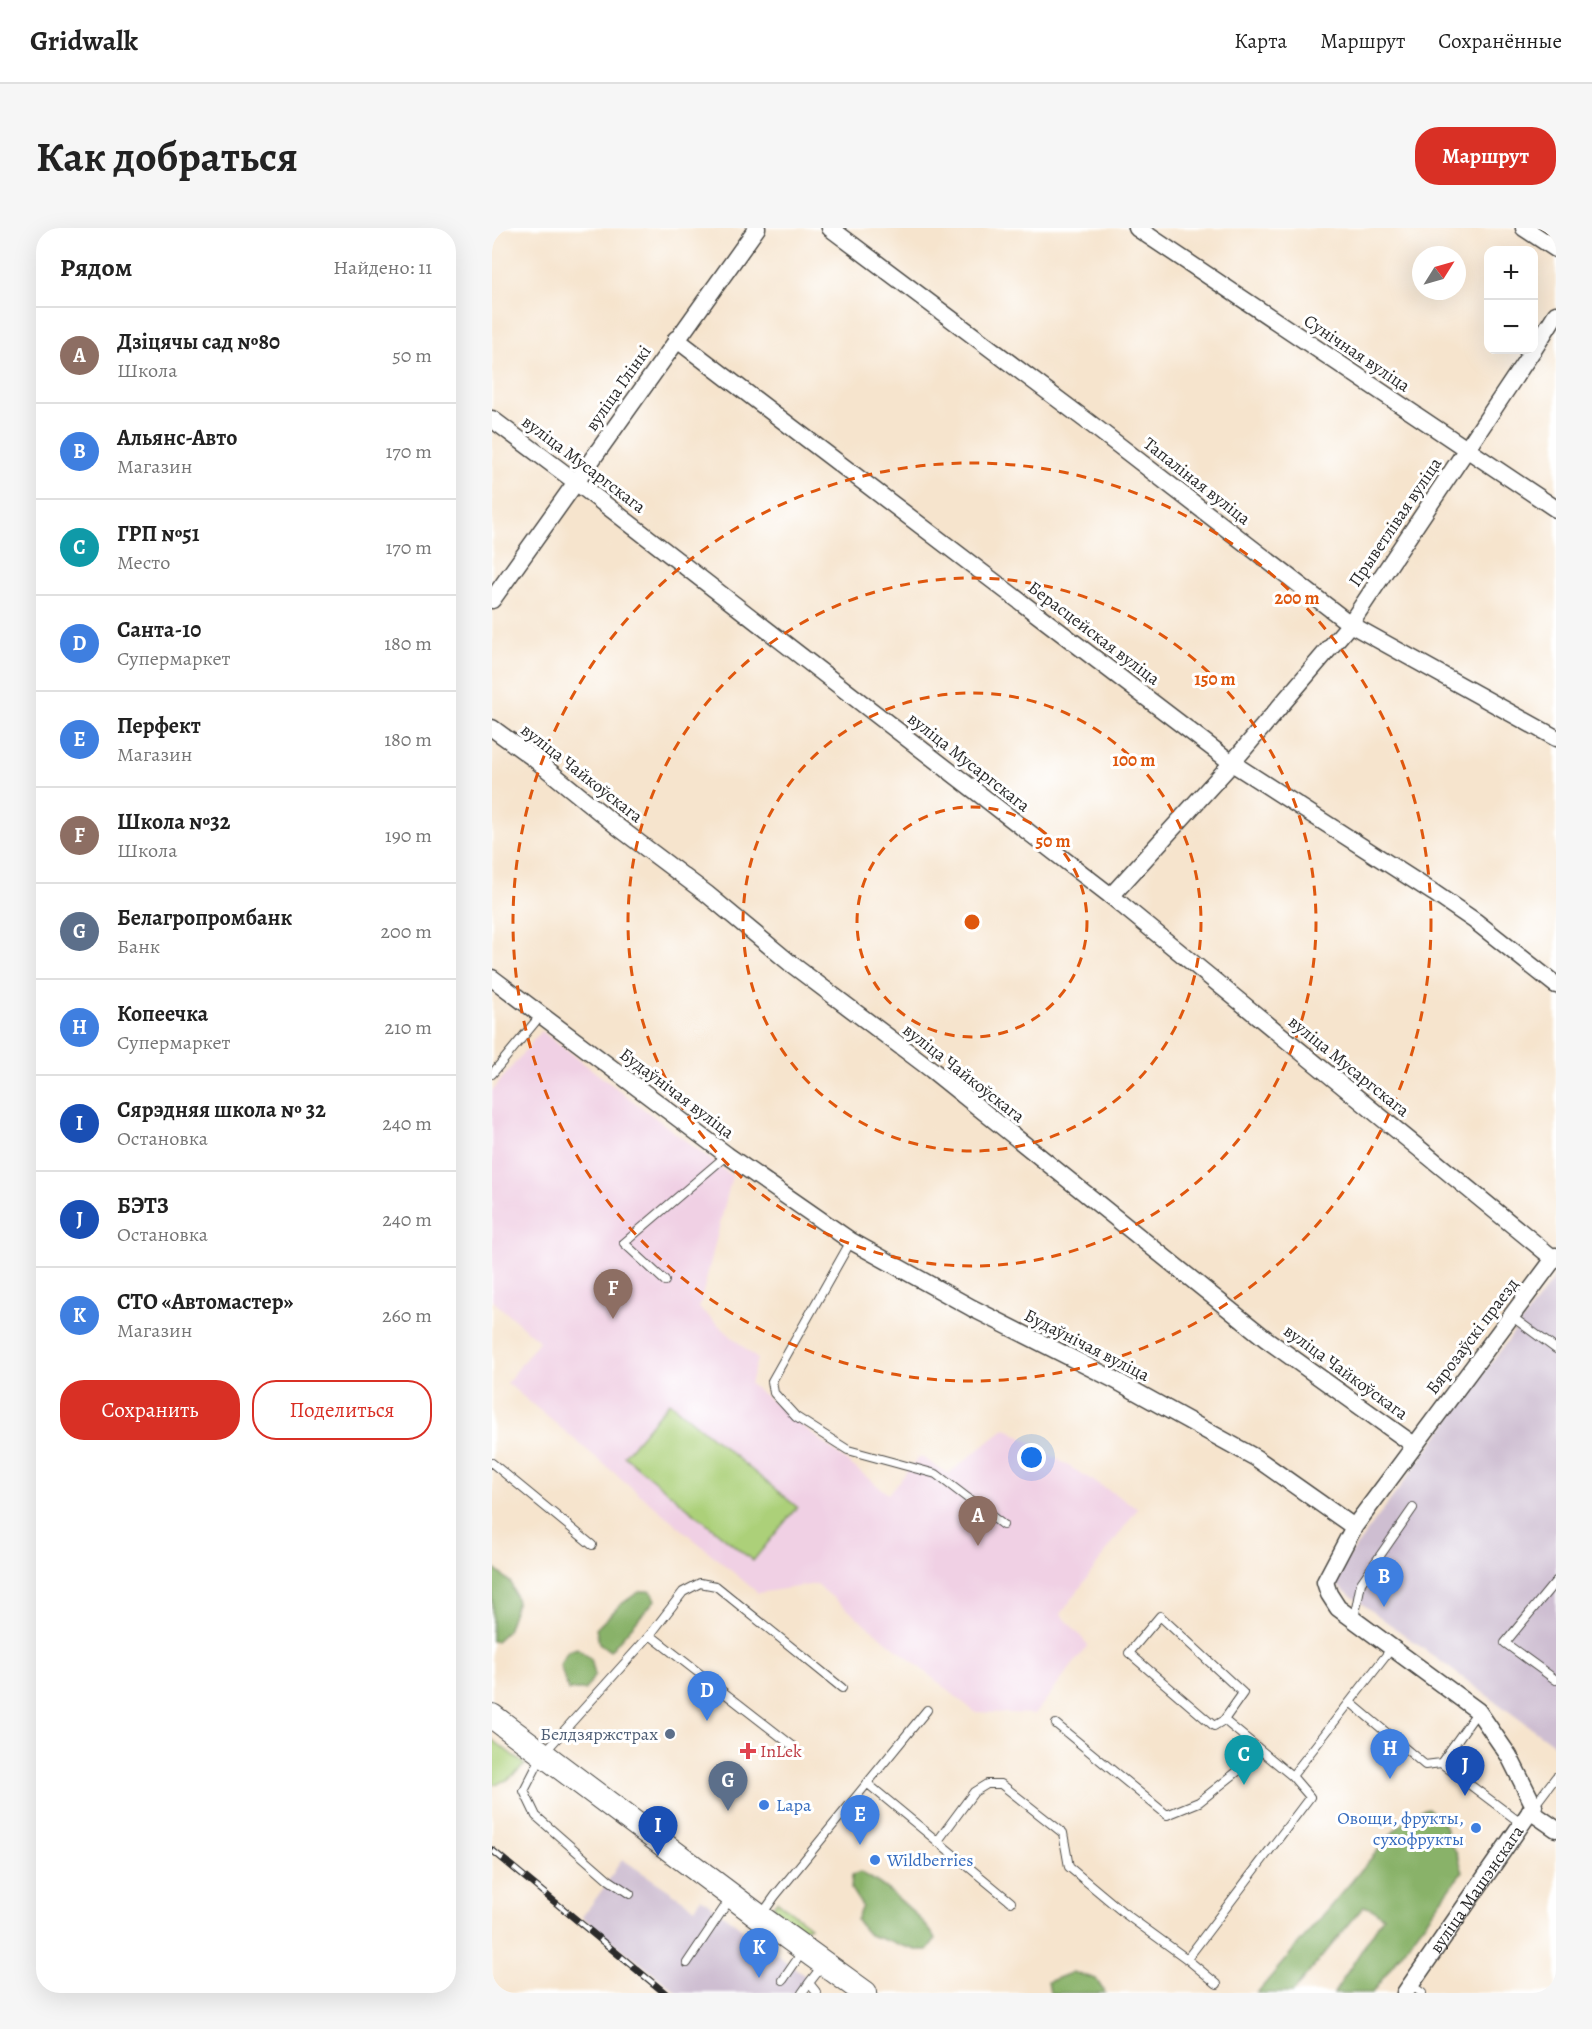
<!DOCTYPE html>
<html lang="ru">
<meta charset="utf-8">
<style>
:root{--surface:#fff;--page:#f6f6f6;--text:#222;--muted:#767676;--line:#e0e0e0;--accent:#d93025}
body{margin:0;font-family:Alegreya,serif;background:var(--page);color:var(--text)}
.controls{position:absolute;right:18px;top:18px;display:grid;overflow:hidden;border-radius:12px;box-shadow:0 6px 24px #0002}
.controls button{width:54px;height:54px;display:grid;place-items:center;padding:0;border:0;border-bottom:2px solid var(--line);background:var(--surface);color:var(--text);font:30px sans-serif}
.compass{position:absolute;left:920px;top:18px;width:54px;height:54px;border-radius:50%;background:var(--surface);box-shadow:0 6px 24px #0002;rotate:53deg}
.you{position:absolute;left:540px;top:1230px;width:21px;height:21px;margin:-15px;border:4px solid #fff;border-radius:50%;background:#1a73e8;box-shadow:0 0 0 9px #1a73e833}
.badge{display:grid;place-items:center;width:39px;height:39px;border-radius:50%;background:var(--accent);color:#fff;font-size:20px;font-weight:700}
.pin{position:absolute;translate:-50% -50px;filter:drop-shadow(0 2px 3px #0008)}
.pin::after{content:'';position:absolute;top:32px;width:21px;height:18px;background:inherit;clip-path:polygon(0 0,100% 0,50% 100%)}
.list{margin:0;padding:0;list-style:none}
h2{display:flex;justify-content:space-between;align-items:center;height:78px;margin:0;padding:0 24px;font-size:26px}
h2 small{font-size:20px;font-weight:400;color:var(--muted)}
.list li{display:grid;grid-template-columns:39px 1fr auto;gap:18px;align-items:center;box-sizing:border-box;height:96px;padding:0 24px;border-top:2px solid var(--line)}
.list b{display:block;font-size:22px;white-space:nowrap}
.list p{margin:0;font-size:20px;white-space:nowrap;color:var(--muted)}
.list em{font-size:20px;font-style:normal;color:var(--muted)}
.actions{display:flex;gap:12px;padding:18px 24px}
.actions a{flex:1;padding:14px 0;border:2px solid var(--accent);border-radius:24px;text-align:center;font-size:21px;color:var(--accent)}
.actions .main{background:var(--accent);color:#fff}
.map{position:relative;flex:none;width:1064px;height:1765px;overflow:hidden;border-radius:24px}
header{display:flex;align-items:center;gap:36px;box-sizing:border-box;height:84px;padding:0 30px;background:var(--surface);border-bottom:2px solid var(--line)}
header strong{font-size:28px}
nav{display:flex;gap:33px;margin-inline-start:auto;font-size:21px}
.intro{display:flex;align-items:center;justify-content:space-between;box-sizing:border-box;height:144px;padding:0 36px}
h1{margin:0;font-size:42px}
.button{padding:15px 27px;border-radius:24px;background:var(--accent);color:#fff;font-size:21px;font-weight:700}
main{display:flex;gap:36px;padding:0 36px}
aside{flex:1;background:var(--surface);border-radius:24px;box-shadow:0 6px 24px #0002}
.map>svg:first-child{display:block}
.built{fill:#f0d0e4}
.industrial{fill:#cebed1}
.green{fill:#acd079;stroke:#6c7e52;stroke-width:1.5}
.forest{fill:#89b269;stroke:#5a6e4a;stroke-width:1.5}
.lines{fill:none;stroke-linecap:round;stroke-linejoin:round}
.service-casing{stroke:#494743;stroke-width:10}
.minor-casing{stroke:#494743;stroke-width:19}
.secondary-casing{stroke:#494743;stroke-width:26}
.service{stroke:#fff;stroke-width:8}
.minor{stroke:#fff;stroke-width:16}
.secondary{stroke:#fff;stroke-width:24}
.rail-casing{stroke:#2b2b2b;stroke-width:7}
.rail{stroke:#fff;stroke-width:4.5;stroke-dasharray:14;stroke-linecap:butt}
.ring{fill:none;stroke:#df570e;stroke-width:3;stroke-dasharray:10 8}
.service-dot{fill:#5c6f8a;stroke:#fff;stroke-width:2}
.health-dot{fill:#e0444e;stroke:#fff;stroke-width:2}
.shop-dot{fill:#3f7fe0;stroke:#fff;stroke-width:2}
.labels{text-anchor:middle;stroke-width:6;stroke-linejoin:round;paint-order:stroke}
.street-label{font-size:18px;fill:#2b2b2b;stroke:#fff}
.service-label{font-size:18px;fill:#4e5e75;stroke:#fff;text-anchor:end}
.health-label{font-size:18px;fill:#be3a42;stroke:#fff;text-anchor:start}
.shop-label{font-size:18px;fill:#366cbe;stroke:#fff;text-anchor:start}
.centre{fill:#df570e;stroke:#fff;stroke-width:3}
.ring-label{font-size:18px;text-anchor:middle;font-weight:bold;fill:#df570e;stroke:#fff;stroke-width:6;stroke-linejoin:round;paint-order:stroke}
</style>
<header>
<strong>Gridwalk</strong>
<nav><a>Карта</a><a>Маршрут</a><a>Сохранённые</a></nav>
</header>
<div class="intro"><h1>Как добраться</h1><a class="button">Маршрут</a></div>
<main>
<aside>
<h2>Рядом<small>Найдено: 11</small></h2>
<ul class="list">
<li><span class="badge" style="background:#8d6e63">A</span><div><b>Дзіцячы сад №80</b><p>Школа</p></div><em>50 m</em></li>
<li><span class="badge" style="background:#3f7fe0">B</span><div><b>Альянс-Авто</b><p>Магазин</p></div><em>170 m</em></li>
<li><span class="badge" style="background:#0f9aa8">C</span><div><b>ГРП №51</b><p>Место</p></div><em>170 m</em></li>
<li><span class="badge" style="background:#3f7fe0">D</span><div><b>Санта-10</b><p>Супермаркет</p></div><em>180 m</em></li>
<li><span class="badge" style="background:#3f7fe0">E</span><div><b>Перфект</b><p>Магазин</p></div><em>180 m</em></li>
<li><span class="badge" style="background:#8d6e63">F</span><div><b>Школа №32</b><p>Школа</p></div><em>190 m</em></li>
<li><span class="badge" style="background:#5c6f8a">G</span><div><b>Белагропромбанк</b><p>Банк</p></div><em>200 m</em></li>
<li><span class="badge" style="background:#3f7fe0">H</span><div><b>Копеечка</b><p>Супермаркет</p></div><em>210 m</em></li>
<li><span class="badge" style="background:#1a4fb4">I</span><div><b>Сярэдняя школа № 32</b><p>Остановка</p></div><em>240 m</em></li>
<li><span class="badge" style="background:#1a4fb4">J</span><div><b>БЭТЗ</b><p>Остановка</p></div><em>240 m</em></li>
<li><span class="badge" style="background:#3f7fe0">K</span><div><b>СТО «Автомастер»</b><p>Магазин</p></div><em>260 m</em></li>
</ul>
<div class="actions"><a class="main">Сохранить</a><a>Поделиться</a></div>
</aside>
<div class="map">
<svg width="1064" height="1765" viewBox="0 0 1064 1765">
<rect width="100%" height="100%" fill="#fff"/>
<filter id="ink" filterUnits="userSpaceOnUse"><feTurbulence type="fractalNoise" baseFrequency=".0167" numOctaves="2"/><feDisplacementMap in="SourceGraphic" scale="12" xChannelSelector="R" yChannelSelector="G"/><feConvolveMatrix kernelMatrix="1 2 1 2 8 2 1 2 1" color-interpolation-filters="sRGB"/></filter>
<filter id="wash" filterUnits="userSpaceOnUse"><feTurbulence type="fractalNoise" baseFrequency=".008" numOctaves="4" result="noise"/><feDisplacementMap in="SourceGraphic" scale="24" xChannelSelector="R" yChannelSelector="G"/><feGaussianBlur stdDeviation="1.35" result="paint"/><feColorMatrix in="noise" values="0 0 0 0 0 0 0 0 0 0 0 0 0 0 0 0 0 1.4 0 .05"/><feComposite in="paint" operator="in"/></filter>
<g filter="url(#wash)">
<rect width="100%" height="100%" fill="#f6e4cd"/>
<path class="built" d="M 49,803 L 240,948 L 207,1080 L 265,1131 L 258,1156 L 396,1266 L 428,1228 L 456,1246 L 514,1200 L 646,1280 L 569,1386 L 596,1417 L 543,1486 L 483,1484 L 324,1356 L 266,1365 L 15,1155 L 47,1113 L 0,1072 L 0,863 Z"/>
<path class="industrial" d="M 1064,1047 L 1064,1518 L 839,1353 Z
M 130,1631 L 203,1680 L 209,1670 L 316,1750 L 303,1765 L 186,1765 L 90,1689 L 111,1661 Z"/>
<path class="green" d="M 177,1174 L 305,1279 L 261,1333 L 132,1228 Z
M 0,1511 L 33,1537 L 15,1552 L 0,1557 Z
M 285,1673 L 318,1698 L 308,1703 L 302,1701 L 283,1685 L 282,1676 Z"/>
<path class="forest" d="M 0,1339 L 19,1355 L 25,1374 L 15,1403 L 4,1413 L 0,1413 Z
M 148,1363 L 159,1363 L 163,1372 L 118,1423 L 107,1415 L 104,1401 L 128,1377 Z
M 85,1420 L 99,1431 L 103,1447 L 93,1462 L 76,1462 L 68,1437 L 76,1423 Z
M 936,1580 C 947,1589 957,1598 956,1613 L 964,1623 L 971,1643 L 880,1765 L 842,1765 L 891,1689 L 882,1682 L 872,1678 L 800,1765 L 765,1765 L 903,1602 L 928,1582 Z
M 368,1644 C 393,1657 429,1687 444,1711 L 436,1722 L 424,1722 L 377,1707 L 364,1692 L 370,1678 L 359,1661 L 360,1647 Z
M 581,1744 L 604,1751 L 613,1765 L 558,1765 L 556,1754 Z"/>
</g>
<g filter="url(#ink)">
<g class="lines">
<g class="service-casing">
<path id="service" d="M 0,846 L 49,787
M 359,1013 L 280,1153 L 282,1165 L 304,1189 L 356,1222 L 444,1246 L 511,1297
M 173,1053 L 132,1015 L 235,927
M 1019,1088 L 1064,1121
M 0,1235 L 100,1317
M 1064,1353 L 1013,1415 L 1064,1452
M 862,1391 L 869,1355 L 921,1280
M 158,1407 L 302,1519
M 858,1474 L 933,1537 L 949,1535
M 986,1483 L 949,1535 L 1030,1596
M 732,1492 L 722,1498 L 637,1425 L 668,1388 L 751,1465 L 732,1492 L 800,1548
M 564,1496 L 675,1587 L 707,1574 L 746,1543 L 765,1519
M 376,1556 L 519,1674
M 1042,1578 L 1064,1549
M 445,1614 L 482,1564 L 495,1556 L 509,1556 L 571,1605 L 577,1639 L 632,1685 L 695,1731 L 818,1569 L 800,1548 L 900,1420
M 138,1666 L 117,1652 L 44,1588 L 32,1563 L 51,1526 L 158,1407 L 191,1364 L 208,1355 L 224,1358 L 350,1460
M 268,1689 L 283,1668 L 435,1482
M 695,1731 L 725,1756
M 195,1735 L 238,1671
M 291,1752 L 311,1723
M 919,1757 L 930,1765
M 310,1765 L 317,1755
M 325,1765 L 317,1755 L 331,1737"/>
</g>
<g class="minor-casing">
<g id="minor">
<path d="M 338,0 L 603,199 L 858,396 L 1064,510"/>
<path d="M 645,0 L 1064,281"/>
<path d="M 1032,0 L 1064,21"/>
<path d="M 184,111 L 740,535 L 942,665 L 983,693 L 1064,757"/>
<path d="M 1042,121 L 1064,86"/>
<path d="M 0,191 L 84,254 L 619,668 L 1062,1031"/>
<path d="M 0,372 L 265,0"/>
<path d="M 0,500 L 40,529 L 126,599 L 215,666 L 298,735 L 440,842 L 774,1111 L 922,1217"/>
<path d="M 619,668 L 740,535 L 858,396 L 1041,122"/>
<path d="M 0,750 L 235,927 L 359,1013 L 480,1080 L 621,1151 L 764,1230 L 862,1299"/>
<path d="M 1038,1583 L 1064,1601"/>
<path id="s1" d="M 913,1765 L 1042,1578 L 1017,1528 L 986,1483 L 846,1380 L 837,1366 L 833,1354 L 862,1299 L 1064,1028"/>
</g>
</g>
<g class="secondary-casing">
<path id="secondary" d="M 0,1488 L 268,1689 L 373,1765"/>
</g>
<use href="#service" class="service"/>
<use href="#minor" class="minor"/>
<use href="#secondary" class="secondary"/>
<g class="rail-casing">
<path id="rail" d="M 0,1622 L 173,1765"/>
</g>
<use href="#rail" class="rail"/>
</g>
</g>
<g class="ring">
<circle cx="480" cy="694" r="115"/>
<circle cx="480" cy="694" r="229"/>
<circle cx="480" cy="694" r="344"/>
<circle cx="480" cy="694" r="459"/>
</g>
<circle class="service-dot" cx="178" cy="1506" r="6"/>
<path class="health-dot" d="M253 1514h6v6h6v6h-6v6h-6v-6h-6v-6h6z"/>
<g class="shop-dot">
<circle cx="272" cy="1577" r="6"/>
<circle cx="984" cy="1600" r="6"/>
<circle cx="383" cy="1632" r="6"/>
</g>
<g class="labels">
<g class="street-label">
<text transform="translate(865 125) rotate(34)" y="6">Сунічная вуліца</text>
<text transform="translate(126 160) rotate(-55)" y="6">вуліца Глінкі</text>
<text transform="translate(92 236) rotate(37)" y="6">вуліца Мусаргскага</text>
<text transform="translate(705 253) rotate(38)" y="6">Тапаліная вуліца</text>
<text transform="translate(903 294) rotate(-56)" y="6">Прыветлівая вуліца</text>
<text transform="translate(602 405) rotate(37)" y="6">Берасцейская вуліца</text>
<text transform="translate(477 534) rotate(38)" y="6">вуліца Мусаргскага</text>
<text transform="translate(90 545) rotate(38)" y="6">вуліца Чайкоўскага</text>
<text transform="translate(857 838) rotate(39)" y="6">вуліца Мусаргскага</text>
<text transform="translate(472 845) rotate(38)" y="6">вуліца Чайкоўскага</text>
<text transform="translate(185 865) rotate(37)" y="6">Будаўнічая вуліца</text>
<text transform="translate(980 1108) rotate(-53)" y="6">Бярозаўскі праезд</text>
<text transform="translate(595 1117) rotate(27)" y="6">Будаўнічая вуліца</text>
<text transform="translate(854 1144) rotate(36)" y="6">вуліца Чайкоўскага</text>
<text dy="6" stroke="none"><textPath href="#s1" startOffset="126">вуліца Машэнскага</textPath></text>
</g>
<g class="service-label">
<text x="166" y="1512">Белдзяржстрах</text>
</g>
<g class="health-label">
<text x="268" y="1529">InLek</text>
</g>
<g class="shop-label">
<text x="284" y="1583">Lapa</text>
<text x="972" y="1596" text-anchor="end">Овощи, фрукты,<tspan x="972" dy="21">сухофрукты</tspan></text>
<text x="395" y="1638">Wildberries</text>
</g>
</g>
<circle cx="480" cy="694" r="9" class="centre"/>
<g class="ring-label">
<text x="805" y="376">200 m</text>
<text x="723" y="457">150 m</text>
<text x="642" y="538">100 m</text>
<text x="561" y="619">50 m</text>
</g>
</svg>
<div class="controls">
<button>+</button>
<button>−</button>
</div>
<svg class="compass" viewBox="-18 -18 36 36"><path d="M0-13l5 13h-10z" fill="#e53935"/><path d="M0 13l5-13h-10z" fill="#767676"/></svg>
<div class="you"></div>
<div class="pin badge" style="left:486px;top:1318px;background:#8d6e63">A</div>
<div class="pin badge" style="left:892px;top:1379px;background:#3f7fe0">B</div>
<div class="pin badge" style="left:752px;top:1557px;background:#0f9aa8">C</div>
<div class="pin badge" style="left:215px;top:1493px;background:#3f7fe0">D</div>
<div class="pin badge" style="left:368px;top:1617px;background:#3f7fe0">E</div>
<div class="pin badge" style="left:121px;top:1091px;background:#8d6e63">F</div>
<div class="pin badge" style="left:236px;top:1583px;background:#5c6f8a">G</div>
<div class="pin badge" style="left:898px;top:1551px;background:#3f7fe0">H</div>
<div class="pin badge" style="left:166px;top:1628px;background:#1a4fb4">I</div>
<div class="pin badge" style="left:973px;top:1568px;background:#1a4fb4">J</div>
<div class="pin badge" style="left:267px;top:1750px;background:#3f7fe0">K</div>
</div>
</main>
